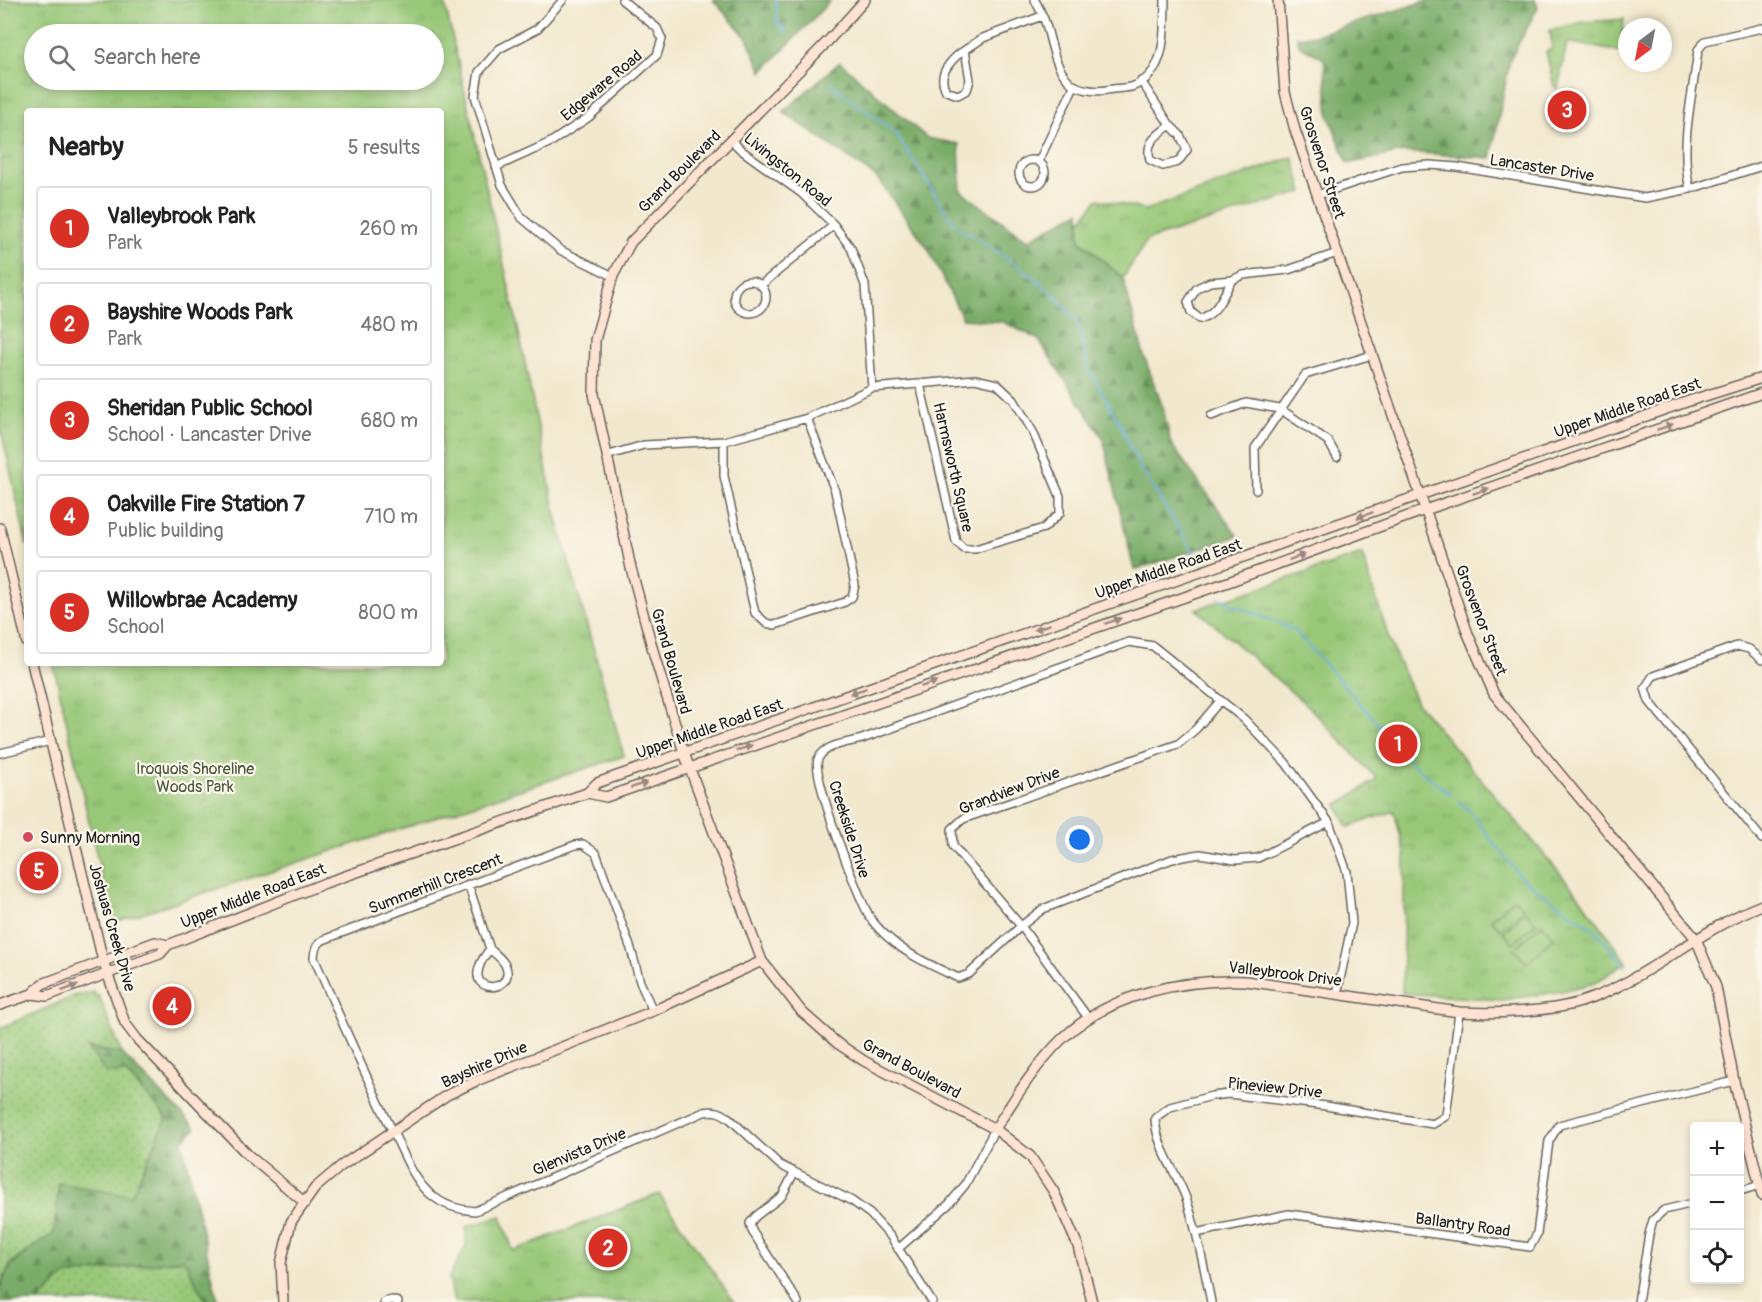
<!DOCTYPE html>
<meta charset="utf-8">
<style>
:root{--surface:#fff;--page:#f6f6f6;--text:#222;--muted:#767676;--line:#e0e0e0;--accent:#d93025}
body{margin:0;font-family:Pangolin,sans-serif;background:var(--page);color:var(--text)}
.controls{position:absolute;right:18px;bottom:18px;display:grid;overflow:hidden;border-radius:6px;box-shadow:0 3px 9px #0003}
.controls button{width:54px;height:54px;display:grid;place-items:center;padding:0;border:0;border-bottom:2px solid var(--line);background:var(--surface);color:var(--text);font:30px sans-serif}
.compass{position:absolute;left:1618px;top:18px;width:54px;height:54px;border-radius:50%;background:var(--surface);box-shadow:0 3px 9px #0003;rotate:212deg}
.you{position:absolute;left:1080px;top:840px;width:21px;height:21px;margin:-15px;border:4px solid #fff;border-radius:50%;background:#1a73e8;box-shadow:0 0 0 9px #1a73e833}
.badge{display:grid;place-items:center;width:39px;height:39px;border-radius:50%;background:var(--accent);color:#fff;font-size:20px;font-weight:700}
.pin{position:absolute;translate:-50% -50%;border:3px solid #fff;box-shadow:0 2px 6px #0006}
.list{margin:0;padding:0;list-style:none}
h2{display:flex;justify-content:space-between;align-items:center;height:78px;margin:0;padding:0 24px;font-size:26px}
h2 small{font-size:20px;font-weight:400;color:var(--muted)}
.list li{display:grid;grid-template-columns:39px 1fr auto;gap:18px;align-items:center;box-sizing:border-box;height:84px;margin:0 12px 12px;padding:0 12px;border:2px solid var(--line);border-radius:6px}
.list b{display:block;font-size:22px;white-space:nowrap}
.list p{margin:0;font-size:20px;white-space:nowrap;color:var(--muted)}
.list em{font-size:20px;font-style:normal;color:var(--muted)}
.icon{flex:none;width:33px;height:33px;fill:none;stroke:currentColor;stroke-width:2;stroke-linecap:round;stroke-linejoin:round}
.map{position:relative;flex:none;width:1762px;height:1302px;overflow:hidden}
.search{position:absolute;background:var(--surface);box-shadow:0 3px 9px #0003;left:24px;top:24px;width:420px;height:66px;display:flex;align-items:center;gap:15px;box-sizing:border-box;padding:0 21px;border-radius:33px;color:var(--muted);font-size:22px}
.panel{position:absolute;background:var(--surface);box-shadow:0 3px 9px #0003;left:24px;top:108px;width:420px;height:558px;border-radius:6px}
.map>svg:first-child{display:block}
.grass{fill:url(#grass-dots);stroke:#5a724a;stroke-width:1.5}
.forest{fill:url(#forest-firs);stroke:#4a6442;stroke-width:1.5}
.park{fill:url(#park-tufts);stroke:#5a724a;stroke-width:1.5;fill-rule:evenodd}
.garden{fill:#97c777;stroke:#5a724a;stroke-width:1.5}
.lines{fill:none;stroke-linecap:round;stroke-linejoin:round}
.stream{stroke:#67aede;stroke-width:2}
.street-casing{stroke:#67635a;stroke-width:10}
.secondary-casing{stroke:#67635a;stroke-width:12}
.street{stroke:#fff;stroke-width:7}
.secondary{stroke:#fee3d2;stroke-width:9}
.oneway{fill:#988980}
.poi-dot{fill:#d1495b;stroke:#fbf7ec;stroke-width:2}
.labels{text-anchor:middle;stroke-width:4.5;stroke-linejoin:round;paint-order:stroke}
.street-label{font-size:16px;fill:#1c1c1c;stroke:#fbf7ec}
.park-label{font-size:16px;fill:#47583c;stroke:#fbf7ec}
.poi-label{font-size:16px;fill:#1c1c1c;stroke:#fbf7ec;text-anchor:start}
</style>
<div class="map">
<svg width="1762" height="1302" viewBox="0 0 1762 1302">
<defs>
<pattern id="grass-dots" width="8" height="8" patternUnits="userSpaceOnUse" patternTransform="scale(1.5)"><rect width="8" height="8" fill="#97c777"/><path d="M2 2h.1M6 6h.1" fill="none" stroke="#82aa66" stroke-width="1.8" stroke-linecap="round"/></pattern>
<pattern id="forest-firs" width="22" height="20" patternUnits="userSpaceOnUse" patternTransform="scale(1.5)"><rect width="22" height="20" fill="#79ac68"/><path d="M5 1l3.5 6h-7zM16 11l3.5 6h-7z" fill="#628b55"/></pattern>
<pattern id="park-tufts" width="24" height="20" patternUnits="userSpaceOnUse" patternTransform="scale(1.5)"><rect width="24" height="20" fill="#97c777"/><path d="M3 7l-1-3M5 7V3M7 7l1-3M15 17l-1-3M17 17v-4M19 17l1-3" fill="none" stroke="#82aa66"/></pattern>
</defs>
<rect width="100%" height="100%" fill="#fbf7ec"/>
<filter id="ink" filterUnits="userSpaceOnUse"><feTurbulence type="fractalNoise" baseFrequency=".0167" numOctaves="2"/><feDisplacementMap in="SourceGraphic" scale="12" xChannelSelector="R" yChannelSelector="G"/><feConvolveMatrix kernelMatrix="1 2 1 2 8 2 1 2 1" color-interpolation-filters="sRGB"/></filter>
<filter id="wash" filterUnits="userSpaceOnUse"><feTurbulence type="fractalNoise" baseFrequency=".008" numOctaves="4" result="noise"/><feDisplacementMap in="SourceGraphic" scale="24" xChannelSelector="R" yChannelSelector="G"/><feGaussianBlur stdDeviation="1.35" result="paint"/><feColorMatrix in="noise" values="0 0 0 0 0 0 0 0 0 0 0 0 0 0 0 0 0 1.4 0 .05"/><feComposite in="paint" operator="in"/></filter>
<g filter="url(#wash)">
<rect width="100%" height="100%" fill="#f2e8ce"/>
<path class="grass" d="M 94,992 L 95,996 L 99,996 L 122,1054 L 89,1048 L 126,1073 L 167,1117 L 131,1196 L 59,1184 L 54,1233 L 10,1264 L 0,1288 L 0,1028 L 77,995 Z
M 185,1259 L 206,1302 L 38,1302 L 64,1276 Z"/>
<path class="forest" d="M 713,0 L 829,0 L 830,1 L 762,72 L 747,38 Z
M 1430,0 L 1535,0 L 1538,7 L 1510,60 L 1491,158 L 1403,152 L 1348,164 L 1329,116 L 1324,59 L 1299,45 L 1297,37 L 1315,35 Z
M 840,62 L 927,138 L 959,144 L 961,191 L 1028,240 L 1080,211 L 1080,241 L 1123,278 L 1144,356 L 1163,408 L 1171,444 L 1238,536 L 1134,570 L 1103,438 L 1038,339 L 1003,322 L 963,319 L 927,247 L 877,178 L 783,112 Z
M 88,1048 L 122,1054 L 196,1128 L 182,1141 L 218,1302 L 206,1302 L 184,1259 L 64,1276 L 38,1302 L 0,1302 C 0,1262 25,1254 54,1233 L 59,1183 L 131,1196 L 167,1118 L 126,1073 L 106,1073 Z"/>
<path class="park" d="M 0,0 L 444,0 L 515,314 L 557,520 L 624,756 L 112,923 L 53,663 L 441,663 L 441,111 L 27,111 L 27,546 L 0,425 ZM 34,34 L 434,34 L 434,80 L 34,80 Z
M 1624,19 L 1621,52 L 1567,42 L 1558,89 L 1554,87 L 1546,51 L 1552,49 L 1550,30 L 1583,22 Z
M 1293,157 L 1303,192 L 1147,240 L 1123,278 L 1080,240 L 1080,221 L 1098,199 L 1146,210 Z
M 1362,554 L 1390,642 L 1417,703 L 1579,896 L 1627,962 L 1595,983 L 1557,992 L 1502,1000 L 1402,993 L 1405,853 L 1394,811 L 1348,827 L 1337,805 L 1377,779 L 1310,708 L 1196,609 Z
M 659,1194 L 734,1302 L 454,1302 L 449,1277 L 466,1246 L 466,1227 L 501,1216 L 513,1251 Z"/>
<path class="garden" d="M 1514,899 L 1524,909 L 1501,930 L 1491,919 Z
M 1526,912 L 1536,923 L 1513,943 L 1503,932 Z
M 1542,924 L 1554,938 L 1526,963 L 1514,949 Z"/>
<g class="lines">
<path class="stream" d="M 776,0 L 777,21 L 787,34
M 831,83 L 838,90 L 895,132 L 954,224 L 1022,268 L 1056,297 L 1077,321 L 1088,367 L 1119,422 L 1141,469 L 1201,564
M 1218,598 L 1294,630 L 1374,719 L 1404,757 L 1451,795
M 1458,801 L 1468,809 L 1522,879 L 1594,929 L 1626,966"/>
</g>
</g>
<g filter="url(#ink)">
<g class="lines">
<g class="street-casing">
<path id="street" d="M 563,0 L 537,29 L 499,49 L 479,72 L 475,96 L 502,185 L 522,218 L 560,250 L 613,276
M 1035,0 C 1039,8 1044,17 1046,25 C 1052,44 1054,65 1068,80 C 1076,90 1095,92 1107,90 C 1115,88 1126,89 1134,86 C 1168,72 1164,29 1165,0
M 965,50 L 970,80 L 967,90 L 958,95 L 946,91 C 945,88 943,85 943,81 C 941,70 956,55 965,50 Z
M 965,50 L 983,38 L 1042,16
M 1141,81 L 1170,125 L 1180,135 L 1187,150 L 1178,162 L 1163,166 L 1150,160 C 1145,141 1157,136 1170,125
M 731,140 L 741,150 L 801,193 L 834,225 L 851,248 L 865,285 L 872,388
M1019 173a13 13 0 1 1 26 0a13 13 0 1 1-26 0Z
M 1039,161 L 1074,86
M 496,167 L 551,142 L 589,117 L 657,55 L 662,39 L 657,28 L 622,0
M 1690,189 C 1679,145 1693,95 1698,50 L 1705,41 L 1762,28
M 1317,195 L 1402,167 L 1430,165 L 1457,167 L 1645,198 L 1690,189 L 1762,166
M 1232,280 C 1223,295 1218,313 1200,319 L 1191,312 L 1188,302 L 1197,288 L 1210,282 L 1232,280 L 1243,275 L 1288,270 L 1337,253
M734 297a16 16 0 1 1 32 0a16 16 0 1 1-32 0Z
M 761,285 L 834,225
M 1211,416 L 1246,403 L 1280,409 L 1328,441 L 1337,457
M 724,441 L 724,476 L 755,613 L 766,623 L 775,625 L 845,602 L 852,597 L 855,585 L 835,491 L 807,418
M 609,455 L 644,445 L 724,441 L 758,432 L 807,418 L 872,388 L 975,379 L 997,384 L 1014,400 L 1033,432 L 1060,496 L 1060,513 L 1044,528 L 975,549 L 964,549 L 956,541 L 920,384
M 1256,490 L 1255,448 L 1305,375 L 1372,355
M 1762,660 L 1749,649 L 1737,646 L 1653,676 L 1645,688 L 1649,701 L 1762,839
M 0,753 L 51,741
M 1329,822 L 1258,858 L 1235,860 L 1200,854 L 1172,859 L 1043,909 L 1021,926 L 969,974 L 958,978 C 935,967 909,956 890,939 C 884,934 876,926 871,919 C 859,901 811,775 818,759 C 825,744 848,743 862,739 L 1129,642 L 1153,646 L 1244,719 L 1286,763 L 1329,822 L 1347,872 L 1352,923 L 1337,994
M 468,884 L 490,949
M 490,949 C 495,954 504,960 506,967 C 516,996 452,995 490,949 Z
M 653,1011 L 640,982 L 631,949 L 596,853 L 583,844 L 575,845 L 323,940 C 316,945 314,950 314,958 C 340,1017 365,1076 394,1134 C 404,1154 412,1177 429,1193 C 444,1206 456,1209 475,1211 L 704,1112 C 715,1110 721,1112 729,1118 L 780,1165 L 852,1201 L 870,1214 L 891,1237 L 932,1302
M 1089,1019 L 1021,926 L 953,846 L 952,829 L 963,819 L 1178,744 L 1196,729 L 1220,701
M 794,1173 L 782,1196 L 756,1216 L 750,1223 L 752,1231 L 798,1302
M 1740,1191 L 1760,1185
M 1196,1233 L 1289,1214 L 1530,1247 L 1537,1234 L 1549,1141 L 1559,1125 L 1734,1081
M 898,1249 L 949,1204 L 965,1185 L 995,1129
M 384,1302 L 392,1300 L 398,1302
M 1211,1302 C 1204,1268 1198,1234 1187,1201 C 1178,1174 1156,1148 1155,1118 L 1170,1107 L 1212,1096 L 1229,1094 L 1326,1106 L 1433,1124 L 1446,1116 L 1459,1012
M 1638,1302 L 1649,1234 L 1653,1220 L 1664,1210 L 1694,1203"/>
</g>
<g class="secondary-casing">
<path id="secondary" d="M 865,0 L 828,41 L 631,242 L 613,276 L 595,340 L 594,394 L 631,568 L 655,658 L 684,753 L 762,961 L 802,1012 L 837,1043 L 864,1061 L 995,1129 L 1030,1156 L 1054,1192 L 1078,1246 L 1092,1302
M 1278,0 L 1285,92 L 1295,130 L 1468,634 L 1494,694 L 1696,939 L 1716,987 L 1734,1081 L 1762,1195
M 0,528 L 27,643
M 32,663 L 103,961 L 125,1023 L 137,1039 L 248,1155 L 304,1202
M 587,793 L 606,797 L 1231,581 L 1425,510 L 1762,393
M 32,994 L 47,996 L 160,954 L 168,945 L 325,883 L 587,793 L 597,783 L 1689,401 L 1762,378
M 0,1005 L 32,994 L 42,984 L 155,942 L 168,945
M 995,1129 C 1015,1098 1036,1064 1063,1038 C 1111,993 1183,979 1246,981 L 1459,1012 C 1494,1014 1548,1012 1581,1002 C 1644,982 1699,929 1762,905
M 283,1302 L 281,1263 L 291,1222 L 315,1188 L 341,1166 L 447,1095 L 476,1081 L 653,1011 L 762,961"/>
</g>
<use href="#street" class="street"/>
<use href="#secondary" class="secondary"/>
</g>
<defs><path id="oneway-solid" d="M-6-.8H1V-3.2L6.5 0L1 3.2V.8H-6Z" transform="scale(1.5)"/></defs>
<g class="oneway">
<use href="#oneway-solid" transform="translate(1665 427) rotate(-19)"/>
<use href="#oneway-solid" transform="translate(1481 491) rotate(-19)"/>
<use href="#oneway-solid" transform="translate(1365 515) rotate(161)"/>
<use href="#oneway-solid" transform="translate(1297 557) rotate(-20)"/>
<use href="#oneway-solid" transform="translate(1113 621) rotate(-19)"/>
<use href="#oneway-solid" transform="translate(1042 627) rotate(161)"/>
<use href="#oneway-solid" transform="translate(929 684) rotate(-19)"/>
<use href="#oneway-solid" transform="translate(858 691) rotate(161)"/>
<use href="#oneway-solid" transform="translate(744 748) rotate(-19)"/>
<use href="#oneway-solid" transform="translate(639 785) rotate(-20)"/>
<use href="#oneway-solid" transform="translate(70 988) rotate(-20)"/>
</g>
</g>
<circle class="poi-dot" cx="28" cy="837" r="6"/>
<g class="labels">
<g class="street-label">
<text transform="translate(601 85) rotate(-40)" y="6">Edgeware Road</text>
<text transform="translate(1323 162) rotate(72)" y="6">Grosvenor Street</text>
<text transform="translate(1542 167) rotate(9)" y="6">Lancaster Drive</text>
<text transform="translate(788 169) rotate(39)" y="6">Livingston Road</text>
<text transform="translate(679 171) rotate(-45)" y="6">Grand Boulevard</text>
<text transform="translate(1627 407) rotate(-19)" y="6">Upper Middle Road East</text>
<text transform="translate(954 467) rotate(77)" y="6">Harmsworth Square</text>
<text transform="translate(1168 568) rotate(-19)" y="6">Upper Middle Road East</text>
<text transform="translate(1482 620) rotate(69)" y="6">Grosvenor Street</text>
<text transform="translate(672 661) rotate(74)" y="6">Grand Boulevard</text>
<text transform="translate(709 728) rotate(-19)" y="6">Upper Middle Road East</text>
<text transform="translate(1009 790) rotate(-21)" y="6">Grandview Drive</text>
<text transform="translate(850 829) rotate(72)" y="6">Creekside Drive</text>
<text transform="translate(435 883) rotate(-21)" y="6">Summerhill Crescent</text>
<text transform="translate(253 895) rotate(-21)" y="6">Upper Middle Road East</text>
<text transform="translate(113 927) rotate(74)" y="6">Joshuas Creek Drive</text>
<text transform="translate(1285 973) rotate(7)" y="6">Valleybrook Drive</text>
<text transform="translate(484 1064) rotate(-24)" y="6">Bayshire Drive</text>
<text transform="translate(912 1068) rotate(28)" y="6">Grand Boulevard</text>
<text transform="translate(1275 1087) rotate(6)" y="6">Pineview Drive</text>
<text transform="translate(579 1151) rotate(-23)" y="6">Glenvista Drive</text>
<text transform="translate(1463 1224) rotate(8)" y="6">Ballantry Road</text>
</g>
<g class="park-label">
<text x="195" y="774">Iroquois Shoreline<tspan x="195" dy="18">Woods Park</tspan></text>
</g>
<g class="poi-label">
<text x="40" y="843">Sunny Morning</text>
</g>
</g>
</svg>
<div class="controls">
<button>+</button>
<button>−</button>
<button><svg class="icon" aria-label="locate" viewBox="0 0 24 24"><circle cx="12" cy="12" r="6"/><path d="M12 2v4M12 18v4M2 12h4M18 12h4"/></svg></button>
</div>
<svg class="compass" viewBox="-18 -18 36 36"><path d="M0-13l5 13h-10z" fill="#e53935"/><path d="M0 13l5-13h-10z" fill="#767676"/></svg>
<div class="you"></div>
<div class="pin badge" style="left:1398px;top:744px">1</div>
<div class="pin badge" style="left:608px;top:1248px">2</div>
<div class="pin badge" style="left:1567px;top:110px">3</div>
<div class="pin badge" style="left:172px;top:1006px">4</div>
<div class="pin badge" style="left:39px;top:871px">5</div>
<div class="search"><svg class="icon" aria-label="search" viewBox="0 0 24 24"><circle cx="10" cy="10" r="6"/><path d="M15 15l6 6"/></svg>Search here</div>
<section class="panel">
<h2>Nearby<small>5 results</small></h2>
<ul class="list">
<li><span class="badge">1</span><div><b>Valleybrook Park</b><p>Park</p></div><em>260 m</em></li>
<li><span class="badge">2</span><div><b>Bayshire Woods Park</b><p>Park</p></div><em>480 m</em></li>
<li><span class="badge">3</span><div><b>Sheridan Public School</b><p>School · Lancaster Drive</p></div><em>680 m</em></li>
<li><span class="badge">4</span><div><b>Oakville Fire Station 7</b><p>Public building</p></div><em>710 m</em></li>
<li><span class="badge">5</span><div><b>Willowbrae Academy</b><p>School</p></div><em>800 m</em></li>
</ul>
</section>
</div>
